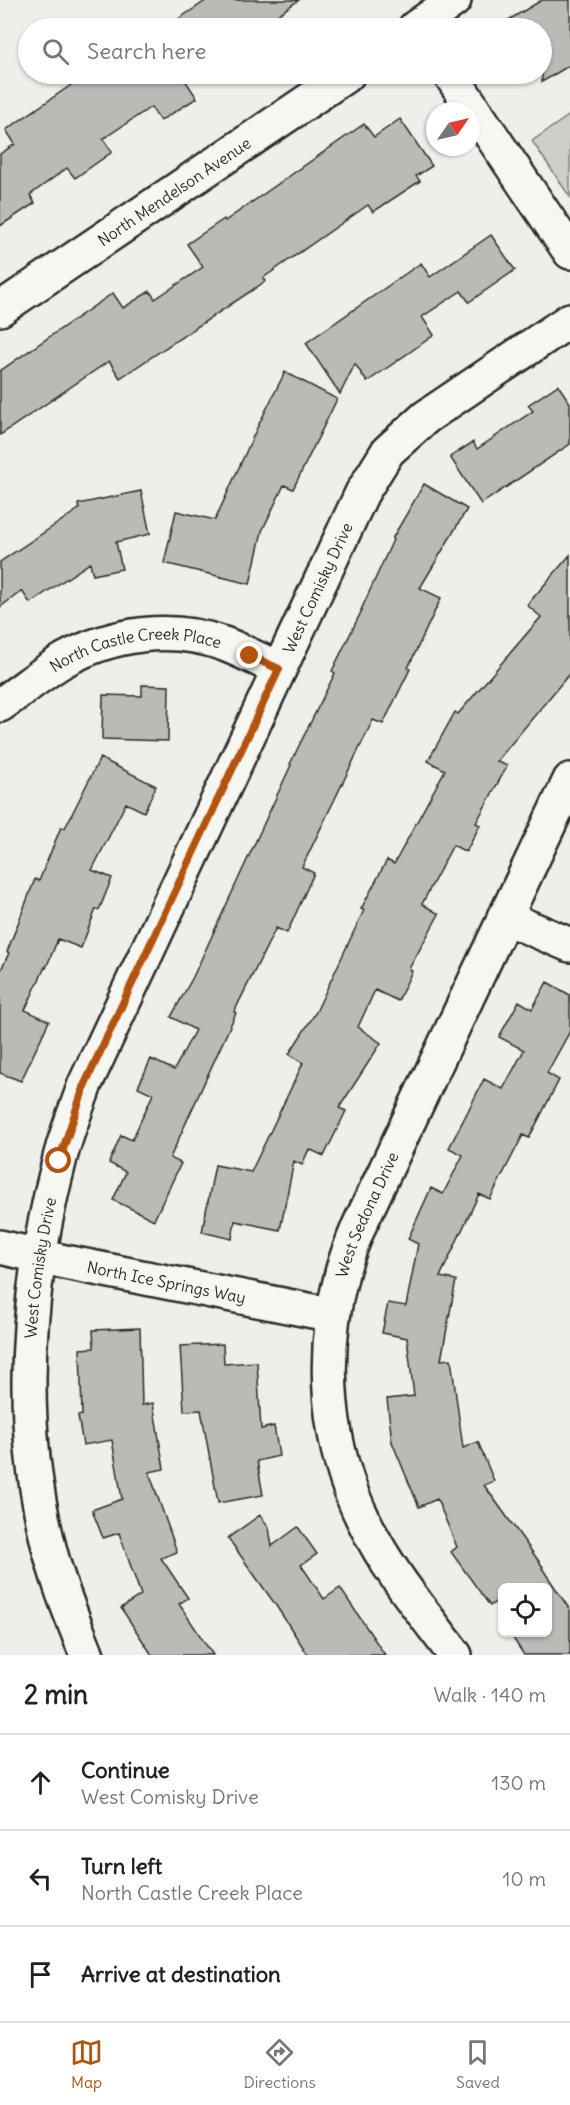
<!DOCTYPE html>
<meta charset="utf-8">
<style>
:root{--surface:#fff;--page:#f6f6f6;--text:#222;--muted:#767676;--line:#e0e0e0;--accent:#b45309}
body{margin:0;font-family:Delius,sans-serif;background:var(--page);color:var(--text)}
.controls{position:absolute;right:18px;bottom:18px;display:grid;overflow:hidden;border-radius:9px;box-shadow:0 2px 4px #0004}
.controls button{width:54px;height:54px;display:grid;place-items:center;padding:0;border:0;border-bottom:2px solid var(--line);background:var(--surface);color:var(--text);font:30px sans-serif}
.compass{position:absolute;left:426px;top:102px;width:54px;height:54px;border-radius:50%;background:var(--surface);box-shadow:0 2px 4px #0004;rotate:56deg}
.stop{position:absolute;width:18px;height:18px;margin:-14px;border:4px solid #b45309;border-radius:50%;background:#fff}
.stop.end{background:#b45309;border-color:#fff;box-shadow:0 2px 6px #0008}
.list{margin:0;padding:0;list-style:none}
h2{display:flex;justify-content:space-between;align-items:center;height:78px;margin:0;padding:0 24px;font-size:26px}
h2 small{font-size:20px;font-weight:400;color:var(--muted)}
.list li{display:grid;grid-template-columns:39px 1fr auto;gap:18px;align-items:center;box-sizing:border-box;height:96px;padding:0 24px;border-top:2px solid var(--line)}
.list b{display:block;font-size:22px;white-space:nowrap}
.list p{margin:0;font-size:20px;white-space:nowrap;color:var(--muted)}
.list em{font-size:20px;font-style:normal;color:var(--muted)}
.icon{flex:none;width:33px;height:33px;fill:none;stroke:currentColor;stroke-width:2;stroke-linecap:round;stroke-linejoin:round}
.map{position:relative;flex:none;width:570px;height:1655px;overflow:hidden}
.search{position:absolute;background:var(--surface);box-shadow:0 2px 4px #0004;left:18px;right:18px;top:18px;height:66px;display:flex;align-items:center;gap:15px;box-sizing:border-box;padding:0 21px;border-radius:33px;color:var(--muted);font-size:22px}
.sheet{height:366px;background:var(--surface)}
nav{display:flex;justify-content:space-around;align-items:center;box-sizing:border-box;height:84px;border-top:2px solid var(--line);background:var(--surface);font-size:16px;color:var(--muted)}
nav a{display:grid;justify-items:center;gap:3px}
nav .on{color:var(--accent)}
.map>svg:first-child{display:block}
.green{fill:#cececa;stroke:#7c7c7a;stroke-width:1.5}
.building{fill:#babab7;stroke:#2b2b2b;stroke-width:1.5}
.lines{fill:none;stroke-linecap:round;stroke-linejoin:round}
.minor-casing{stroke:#2b2b2b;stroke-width:38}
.minor{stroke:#f6f6f2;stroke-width:33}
.route{stroke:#b45309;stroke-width:8}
.labels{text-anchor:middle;stroke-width:4.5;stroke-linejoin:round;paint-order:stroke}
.street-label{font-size:16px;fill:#2b2b2b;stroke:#f6f6f2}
</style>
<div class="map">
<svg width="570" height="1655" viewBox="0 0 570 1655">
<rect width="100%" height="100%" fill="#eeeeea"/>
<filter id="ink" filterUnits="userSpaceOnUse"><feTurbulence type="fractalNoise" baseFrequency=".0167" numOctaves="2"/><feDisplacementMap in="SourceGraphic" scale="12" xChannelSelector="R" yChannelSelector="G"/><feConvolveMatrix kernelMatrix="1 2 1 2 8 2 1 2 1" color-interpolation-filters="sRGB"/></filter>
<g filter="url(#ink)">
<path class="green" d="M 570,115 L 570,197 L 532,141 Z"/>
<path class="building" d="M 207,0 L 299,0 L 276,16 L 284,28 L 165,28 Z
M 542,0 L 570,0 L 570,65 L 542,82 L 542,28 L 495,28 Z
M 87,74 L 181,74 L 197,98 L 160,121 L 151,107 L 103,139 L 112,152 L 75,178 L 67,168 L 30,195 L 35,203 L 0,226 L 0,154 L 15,144 L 6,130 Z
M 400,119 L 432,166 L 416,176 L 420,181 L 373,212 L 368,205 L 263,278 L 266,281 L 120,378 L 109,361 L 0,435 L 0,371 L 113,293 L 123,308 L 150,291 L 155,299 L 203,267 L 187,244 L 224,219 L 225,221 L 364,124 L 374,137 Z
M 491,235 L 515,270 L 469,302 L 461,291 L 422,317 L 434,335 L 367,382 L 355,364 L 340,394 L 306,343 L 421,263 L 430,277 Z
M 285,372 L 337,399 L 293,489 L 284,485 L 262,531 L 250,584 L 164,563 L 176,511 L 215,520 L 256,430 Z
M 558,385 L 570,403 L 570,444 L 481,504 L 450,457 L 473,442 L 477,449 L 533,411 L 528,405 Z
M 424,484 L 467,509 L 420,588 L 441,598 L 408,668 L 410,669 L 383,724 L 373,720 L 302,867 L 314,873 L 287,933 L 276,928 L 234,1012 L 236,1013 L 170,1158 L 181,1163 L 154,1220 L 113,1200 L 126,1172 L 109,1163 L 121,1135 L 132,1140 L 153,1094 L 138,1087 L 151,1059 L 174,1070 L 195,1030 L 171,1017 L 193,977 L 291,765 L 290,764 L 335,673 L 332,671 L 362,610 L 361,610 L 393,540 L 392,539 Z
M 141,491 L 150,534 L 116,542 L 122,569 L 93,575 L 90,563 L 30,603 L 22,591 L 0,607 L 0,562 L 79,509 L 78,504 Z
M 570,555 L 570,673 L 497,761 L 507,766 L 476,823 L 480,825 L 466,852 L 453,845 L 422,904 L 439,914 L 409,969 L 412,971 L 398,1001 L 375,990 L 358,1027 L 381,1043 L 339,1108 L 346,1111 L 324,1156 L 309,1149 L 302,1165 L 294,1161 L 280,1230 L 235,1221 L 232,1239 L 202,1232 L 215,1165 L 251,1172 L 303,1063 L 289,1054 L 316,1012 L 364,910 L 361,909 L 387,860 L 394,864 L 445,770 L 428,761 L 455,712 L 458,714 L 541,617 L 527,605 Z
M 142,685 L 169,686 L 168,741 L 102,739 L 103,695 L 142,696 Z
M 100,758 L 156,786 L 144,812 L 126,803 L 92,870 L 112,878 L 99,910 L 96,909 L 81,948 L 58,939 L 46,968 L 45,967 L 25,1010 L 49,1021 L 21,1081 L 0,1073 L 0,972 L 9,953 L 7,952 L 35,879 L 39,881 L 61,827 L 65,828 Z
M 547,982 L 570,995 L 570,1031 L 547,1073 L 559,1080 L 529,1138 L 523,1135 L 490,1199 L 479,1194 L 440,1277 L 456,1280 L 441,1360 L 451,1359 L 463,1448 L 478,1442 L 494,1481 L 484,1485 L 543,1567 L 542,1568 L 570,1610 L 570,1655 L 524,1655 L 509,1632 L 548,1632 L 548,1587 L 502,1587 L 502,1597 L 490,1606 L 451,1552 L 457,1547 L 437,1499 L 419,1507 L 392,1442 L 387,1399 L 414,1396 L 407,1338 L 382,1333 L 388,1303 L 406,1306 L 418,1244 L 408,1239 L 431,1188 L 443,1194 L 463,1155 L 449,1148 L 470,1107 L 484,1079 L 503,1089 L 524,1050 L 499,1037 L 519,1001 L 532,1009 Z
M 140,1328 L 142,1405 L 153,1403 L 164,1469 L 149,1472 L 177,1552 L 161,1558 L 188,1598 L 179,1604 L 213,1655 L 152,1655 L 121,1608 L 141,1595 L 119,1533 L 103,1538 L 92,1510 L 122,1499 L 112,1440 L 83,1445 L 78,1416 L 82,1415 L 80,1349 L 94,1348 L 93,1330 Z
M 223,1344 L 224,1364 L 257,1362 L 261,1429 L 274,1426 L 279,1456 L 257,1461 L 263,1495 L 218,1503 L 201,1410 L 184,1411 L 180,1346 Z
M 260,1515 L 269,1528 L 272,1546 L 298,1527 L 317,1554 L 301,1565 L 324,1599 L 340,1588 L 385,1655 L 308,1655 L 275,1604 L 228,1538 Z"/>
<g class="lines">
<g class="minor-casing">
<g id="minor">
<path d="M 415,28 L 454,0"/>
<path d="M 450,74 L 570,252"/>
<path id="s1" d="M 0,309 L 348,74"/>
<path id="s2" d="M 0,705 C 21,691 42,673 64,660 C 113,633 171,625 224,644 C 243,651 261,661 279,669"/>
<path d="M 504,917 L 570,945"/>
<path id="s3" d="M 0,1247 L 65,1262 L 333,1315"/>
<path id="s4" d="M 87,1655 C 72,1617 56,1579 47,1539 C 17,1414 27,1285 59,1162 C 65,1136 76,1110 85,1084 L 362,493 L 388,451 L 426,417 L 570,320"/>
<path id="s5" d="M 455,1655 C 423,1612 388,1571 365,1523 C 326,1447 320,1355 342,1273 C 346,1257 353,1241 359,1226 L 570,780"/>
</g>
</g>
<use href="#minor" class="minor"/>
</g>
</g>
<g class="lines" filter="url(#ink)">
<path class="route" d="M 59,1161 L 85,1084 L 279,669 L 250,656"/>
</g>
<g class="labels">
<g class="street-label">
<text dy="6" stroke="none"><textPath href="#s1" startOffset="210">North Mendelson Avenue</textPath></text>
<text dy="6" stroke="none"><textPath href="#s4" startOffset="1134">West Comisky Drive</textPath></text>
<text dy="6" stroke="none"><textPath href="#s2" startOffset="152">North Castle Creek Place</textPath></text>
<text dy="6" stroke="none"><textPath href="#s5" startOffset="480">West Sedona Drive</textPath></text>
<text dy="6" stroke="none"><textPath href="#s4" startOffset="396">West Comisky Drive</textPath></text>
<text dy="6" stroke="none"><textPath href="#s3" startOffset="170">North Ice Springs Way</textPath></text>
</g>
</g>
</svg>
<div class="controls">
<button><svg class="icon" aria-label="locate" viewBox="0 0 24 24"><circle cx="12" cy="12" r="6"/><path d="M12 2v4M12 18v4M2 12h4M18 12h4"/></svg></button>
</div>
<svg class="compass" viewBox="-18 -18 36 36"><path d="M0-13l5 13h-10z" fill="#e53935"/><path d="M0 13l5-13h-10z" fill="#767676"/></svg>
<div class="stop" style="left:59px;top:1161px"></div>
<div class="stop end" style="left:250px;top:656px"></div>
<div class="search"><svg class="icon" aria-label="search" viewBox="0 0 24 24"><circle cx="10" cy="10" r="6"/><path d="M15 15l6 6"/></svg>Search here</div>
</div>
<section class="sheet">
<h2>2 min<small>Walk · 140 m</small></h2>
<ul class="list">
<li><svg class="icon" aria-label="ahead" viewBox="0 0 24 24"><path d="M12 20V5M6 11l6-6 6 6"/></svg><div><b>Continue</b><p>West Comisky Drive</p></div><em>130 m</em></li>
<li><svg class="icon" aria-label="left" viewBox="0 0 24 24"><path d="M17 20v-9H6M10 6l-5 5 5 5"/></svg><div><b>Turn left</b><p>North Castle Creek Place</p></div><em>10 m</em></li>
<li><svg class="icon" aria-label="arrive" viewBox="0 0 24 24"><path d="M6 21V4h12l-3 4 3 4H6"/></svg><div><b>Arrive at destination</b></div></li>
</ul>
</section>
<nav>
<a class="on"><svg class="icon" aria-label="map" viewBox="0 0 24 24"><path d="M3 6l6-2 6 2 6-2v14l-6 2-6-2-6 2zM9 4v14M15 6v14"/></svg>Map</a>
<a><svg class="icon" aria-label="directions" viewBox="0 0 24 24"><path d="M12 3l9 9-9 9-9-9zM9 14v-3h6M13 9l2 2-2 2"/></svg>Directions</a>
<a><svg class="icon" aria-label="saved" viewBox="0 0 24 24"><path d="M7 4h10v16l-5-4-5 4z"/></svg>Saved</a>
</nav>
